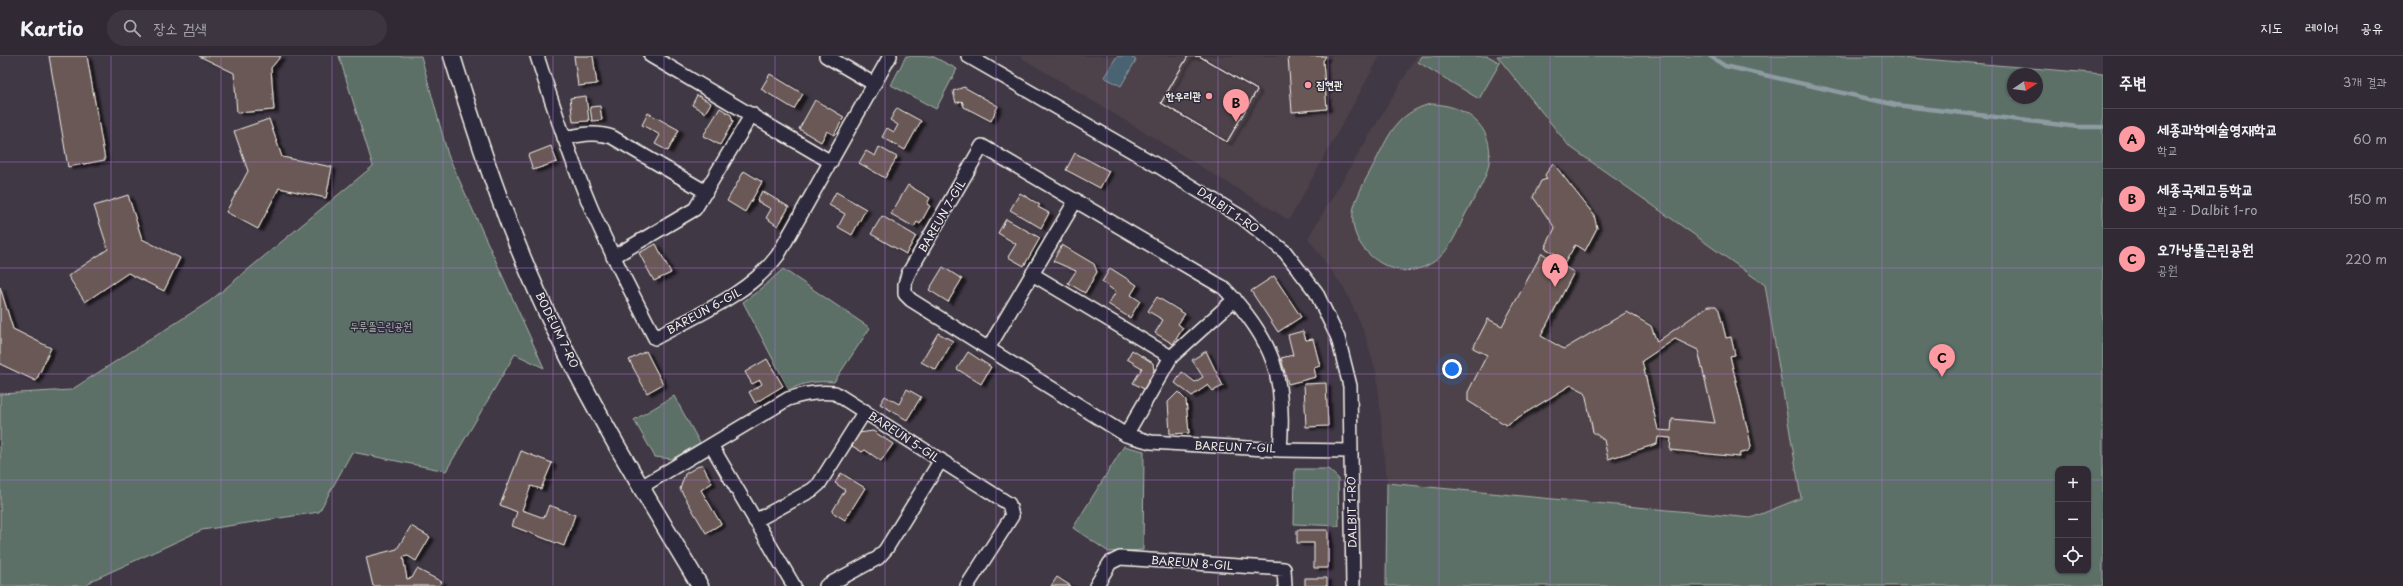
<!DOCTYPE html>
<html lang="ko">
<meta charset="utf-8">
<style>
:root{--surface:#312a34;--page:#3d3640;--text:#f1f3f6;--muted:#a8a7ac;--line:#4c464f;--accent:#ff9aa2}
body{margin:0;font-family:"Playpen Sans","Poor Story",sans-serif;background:var(--page);color:var(--text)}
.controls{position:absolute;right:12px;bottom:12px;display:grid;overflow:hidden;border-radius:8px;box-shadow:0 1px 3px #0004}
.controls button{width:36px;height:36px;display:grid;place-items:center;padding:0;border:0;border-bottom:1px solid var(--line);background:var(--surface);color:var(--text);font:20px sans-serif}
.compass{position:absolute;left:2007px;top:12px;width:36px;height:36px;border-radius:50%;background:var(--surface);box-shadow:0 1px 3px #0004;rotate:77deg}
.you{position:absolute;left:1452px;top:313px;width:14px;height:14px;margin:-10px;border:3px solid #fff;border-radius:50%;background:#1a73e8;box-shadow:0 0 0 6px #1a73e833}
.badge{display:grid;place-items:center;width:26px;height:26px;border-radius:50%;background:var(--accent);color:#111;font-size:13px;font-weight:700}
.pin{position:absolute;translate:-50% -33px;filter:drop-shadow(0 1px 2px #0008)}
.pin::after{content:'';position:absolute;top:21px;width:14px;height:12px;background:inherit;clip-path:polygon(0 0,100% 0,50% 100%)}
.list{margin:0;padding:0;list-style:none}
h2{display:flex;justify-content:space-between;align-items:center;height:52px;margin:0;padding:0 16px;font-size:17px}
h2 small{font-size:13px;font-weight:400;color:var(--muted)}
.list li{display:grid;grid-template-columns:26px 1fr auto;gap:12px;align-items:center;box-sizing:border-box;height:60px;padding:0 16px;border-top:1px solid var(--line)}
.list b{display:block;font-size:15px;white-space:nowrap}
.list p{margin:0;font-size:13px;white-space:nowrap;color:var(--muted)}
.list em{font-size:13px;font-style:normal;color:var(--muted)}
.icon{flex:none;width:22px;height:22px;fill:none;stroke:currentColor;stroke-width:2;stroke-linecap:round;stroke-linejoin:round}
.map{position:relative;flex:none;width:2103px;height:530px;overflow:hidden}
header{display:flex;align-items:center;gap:24px;box-sizing:border-box;height:56px;padding:0 20px;background:var(--surface);border-bottom:1px solid var(--line)}
header strong{font-size:19px}
nav{display:flex;gap:22px;margin-inline-start:auto;font-size:14px}
.search{width:280px;height:36px;background:var(--page);display:flex;align-items:center;gap:10px;box-sizing:border-box;padding:0 14px;border-radius:22px;color:var(--muted);font-size:15px}
main{display:flex}
aside{flex:1;background:var(--surface)}
.map>svg:first-child{display:block}
.built{fill:#4d424a}
.green{fill:#5c6f67;stroke:#a8b0a8;fill-rule:evenodd}
.water{fill:#4a6372;stroke:#8e9ca1}
.lines{fill:none;stroke-linecap:round;stroke-linejoin:round}
.stream{stroke:#8e9ca1;stroke-width:4.5}
.building{fill:#6a5857;stroke:#f4f1e8;fill-rule:evenodd;filter:url(#shadow)}
.minor-casing{stroke:#f4f1e8;stroke-width:16}
.tertiary-casing{stroke:#f4f1e8;stroke-width:19}
.minor{stroke:#2f2a3d;stroke-width:13}
.tertiary{stroke:#2f2a3d;stroke-width:16}
.grid{fill:none;stroke:#a571cd;stroke-width:1;stroke-opacity:0.55}
.poi-dot{fill:#ff9aa2;stroke:#2f2a3d;stroke-width:1.5}
.labels{text-anchor:middle;stroke-width:3;stroke-linejoin:round;paint-order:stroke}
.poi-label{font-size:11px;font-weight:bold;fill:#f4f1e8;stroke:#2f2a3d;text-anchor:start}
.street-label{font-size:11px;fill:#f4f1e8;stroke:#2f2a3d}
.park-label{font-size:11px;fill:#b0b6ae;stroke:#2f2a3d}
</style>
<header>
<strong>Kartio</strong>
<div class="search"><svg class="icon" aria-label="search" viewBox="0 0 24 24"><circle cx="10" cy="10" r="6"/><path d="M15 15l6 6"/></svg>장소 검색</div>
<nav><a>지도</a><a>레이어</a><a>공유</a></nav>
</header>
<main>
<div class="map">
<svg width="2103" height="530" viewBox="0 0 2103 530">
<defs>
<filter id="shadow"><feDropShadow dx="4.5" dy="2.5" stdDeviation="1" flood-color="#0009"/></filter>
</defs>
<rect width="100%" height="100%" fill="#413845"/>
<filter id="ink" filterUnits="userSpaceOnUse"><feTurbulence type="fractalNoise" baseFrequency=".025" numOctaves="2"/><feDisplacementMap in="SourceGraphic" scale="8" xChannelSelector="R" yChannelSelector="G"/><feConvolveMatrix kernelMatrix="1 2 1 2 8 2 1 2 1" color-interpolation-filters="sRGB"/></filter>
<g filter="url(#ink)">
<path class="built" d="M 1019,0 L 1380,0 L 1289,164 Z
M 1417,0 L 1497,0 L 1569,90 L 1765,229 L 1801,442 L 1751,462 L 1387,427 L 1377,319 L 1364,275 L 1345,234 L 1308,182 Z"/>
<path class="green" d="M 339,0 L 421,0 L 448,99 L 544,312 L 515,298 L 446,415 L 352,396 L 319,456 L 202,474 L 93,524 L 86,530 L 0,530 L 0,338 L 71,334 L 210,245 L 373,110 Z
M 906,0 L 932,0 L 957,13 L 936,53 L 891,29 Z
M 1421,0 L 1488,0 L 1500,7 L 1479,43 L 1418,6 Z
M 1497,0 L 1888,0 L 2103,18 L 2103,530 L 1386,530 L 1387,427 L 1751,462 L 1801,442 L 1765,229 L 1569,90 ZM 2013,18 L 2037,18 L 2037,42 L 2013,42 ZM 2058,413 L 2088,413 L 2088,515 L 2058,515 Z
M 1430,48 C 1463,48 1495,69 1489,107 C 1486,125 1474,142 1466,157 C 1459,171 1453,188 1442,199 C 1430,211 1411,218 1395,213 C 1369,206 1347,180 1354,151 C 1358,137 1366,123 1373,110 C 1389,80 1395,58 1430,48 Z
M 783,213 L 870,272 L 834,326 C 816,325 805,326 789,334 L 743,246 L 761,233 Z
M 674,340 L 700,387 L 672,403 L 655,401 L 634,364 Z
M 1124,390 L 1144,395 L 1143,494 L 1109,496 L 1073,472 Z
M 1295,413 L 1328,413 L 1338,422 L 1339,470 L 1294,468 Z"/>
<path class="water" d="M 1117,0 L 1129,0 L 1136,4 L 1121,30 L 1104,21 Z"/>
<g class="lines">
<path class="stream" d="M 1710,0 L 1725,10 L 1896,49 L 2078,71 L 2103,71"/>
</g>
<path class="building" d="M 49,0 L 87,0 L 105,104 L 68,111 Z
M 199,0 L 281,0 L 271,12 L 274,54 L 237,57 L 234,17 Z
M 574,0 L 593,0 L 597,28 L 578,30 Z
M 1188,0 L 1199,0 L 1257,34 L 1227,86 L 1161,47 Z
M 1188,0 L 1199,0 L 1257,34 L 1227,86 L 1161,47 Z
M 1288,0 L 1326,0 L 1323,5 L 1327,53 L 1292,56 Z
M 770,18 L 803,38 L 794,53 L 761,33 Z
M 964,31 L 998,50 L 991,65 L 964,51 L 962,45 L 956,47 L 953,35 Z
M 697,39 L 711,47 L 705,57 L 692,49 Z
M 586,40 L 589,65 L 573,66 L 570,42 Z
M 815,44 L 844,61 L 834,79 L 827,75 L 821,86 L 799,73 Z
M 600,50 L 602,64 L 592,65 L 590,51 Z
M 720,52 L 731,59 L 733,66 L 720,89 L 703,80 Z
M 897,52 L 921,65 L 905,94 L 882,81 L 887,72 L 894,76 L 898,69 L 890,64 Z
M 648,57 L 679,74 L 668,95 L 655,88 L 660,79 L 642,69 Z
M 269,63 L 282,101 L 332,111 L 326,142 L 279,132 L 258,173 L 226,156 L 248,115 L 234,75 Z
M 551,90 L 557,106 L 533,114 L 528,99 Z
M 879,91 L 897,101 L 885,122 L 859,107 L 866,95 L 875,100 Z
M 1075,97 L 1109,115 L 1100,132 L 1066,114 Z
M 1553,107 L 1594,159 L 1597,172 L 1585,195 L 1575,189 L 1563,210 L 1574,216 L 1541,280 L 1564,293 L 1627,256 L 1651,270 L 1657,286 L 1708,250 L 1716,250 L 1719,254 L 1726,282 L 1731,281 L 1735,299 L 1730,300 L 1750,384 L 1751,391 L 1747,396 L 1740,397 L 1739,401 L 1670,394 L 1671,382 L 1658,381 L 1657,388 L 1608,403 L 1604,384 L 1593,376 L 1585,336 L 1571,329 L 1506,369 L 1468,345 L 1468,336 L 1487,299 L 1473,292 L 1488,263 L 1502,270 L 1542,197 L 1557,207 L 1561,201 L 1545,192 L 1555,172 L 1533,141 L 1541,125 L 1547,123 L 1545,119 ZM 1675,283 L 1698,294 L 1715,367 L 1672,363 L 1671,375 L 1658,374 L 1642,305 Z
M 744,115 L 762,126 L 745,156 L 727,145 Z
M 908,129 L 930,142 L 927,148 L 930,150 L 920,168 L 917,166 L 914,171 L 891,158 Z
M 762,135 L 789,151 L 778,170 L 766,162 L 771,153 L 757,145 Z
M 836,136 L 866,153 L 852,179 L 838,171 L 845,158 L 829,149 Z
M 1020,137 L 1040,149 L 1038,151 L 1049,157 L 1041,172 L 1010,154 Z
M 128,139 L 142,183 L 180,202 L 164,235 L 128,217 L 85,246 L 68,220 L 108,193 L 94,150 Z
M 882,160 L 916,180 L 906,198 L 871,178 Z
M 1006,163 L 1040,182 L 1024,210 L 1008,201 L 1016,188 L 998,177 Z
M 656,188 L 671,217 L 654,225 L 639,197 Z
M 1062,189 L 1094,208 L 1097,216 L 1085,237 L 1068,227 L 1076,215 L 1053,205 Z
M 943,211 L 962,223 L 948,246 L 929,234 Z
M 1110,212 L 1137,229 L 1131,239 L 1140,245 L 1130,262 L 1108,248 L 1116,236 L 1102,226 Z
M 1274,220 L 1301,261 L 1278,276 L 1251,235 Z
M 0,231 L 13,273 L 51,292 L 36,325 L 0,308 Z
M 1157,241 L 1185,258 L 1178,268 L 1183,272 L 1173,288 L 1155,277 L 1163,264 L 1148,255 Z
M 1303,275 L 1306,284 L 1313,283 L 1320,310 L 1314,312 L 1316,321 L 1288,328 L 1281,302 L 1293,299 L 1288,279 Z
M 938,277 L 953,285 L 936,314 L 921,306 Z
M 1132,294 L 1153,307 L 1154,315 L 1144,333 L 1133,327 L 1142,312 L 1127,303 Z
M 646,295 L 663,328 L 647,337 L 629,304 Z
M 1206,295 L 1223,330 L 1213,335 L 1208,329 L 1192,340 L 1175,327 L 1182,316 L 1195,326 L 1203,321 L 1192,304 Z
M 968,296 L 991,311 L 981,328 L 957,313 Z
M 767,303 L 783,330 L 755,347 L 749,336 L 762,328 L 760,324 L 752,328 L 745,316 Z
M 1326,327 L 1328,370 L 1306,371 L 1304,328 Z
M 907,333 L 921,341 L 907,364 L 880,348 L 885,340 L 899,348 Z
M 1178,336 L 1186,344 L 1189,377 L 1170,378 L 1168,346 Z
M 873,375 L 893,388 L 881,405 L 865,394 L 862,396 L 852,390 L 859,377 Z
M 521,395 L 552,407 L 541,433 L 531,430 L 522,454 L 544,462 L 549,449 L 575,459 L 564,490 L 512,470 L 517,456 L 500,449 Z
M 702,408 L 712,427 L 701,434 L 721,468 L 706,477 L 680,433 L 685,418 Z
M 841,417 L 865,432 L 845,464 L 832,456 L 845,434 L 835,427 Z
M 411,470 L 430,481 L 416,505 L 408,500 L 403,501 L 407,523 L 412,522 L 417,513 L 442,526 L 439,530 L 373,530 L 366,501 L 397,493 Z
M 1297,474 L 1328,474 L 1328,512 L 1314,512 L 1314,487 L 1297,487 Z
M 1057,521 L 1071,530 L 1051,530 Z
M 1305,522 L 1327,522 L 1327,530 L 1305,530 Z"/>
<g class="lines">
<g class="minor-casing">
<path id="minor" d="M 537,0 C 553,50 569,99 589,147 C 608,193 632,237 655,282 C 698,258 748,239 778,199 L 890,0
M 651,0 L 831,106
M 826,0 L 874,28
M 968,0 L 1158,110 L 1243,162 L 1285,196 L 1316,236 L 1338,282 L 1350,330 L 1353,530
M 564,82 C 580,79 596,75 612,81 L 706,136
M 613,201 L 695,153 L 752,58
M 1032,218 L 1171,301
M 989,291 L 1076,144
M 1126,379 L 1171,301 L 1235,243
M 711,389 L 794,530
M 1280,394 C 1286,321 1274,285 1224,232 L 982,90 L 908,218 L 905,228 L 905,238 L 911,244 L 1126,379 L 1151,386 L 1280,394 L 1351,395
M 641,431 L 788,343 C 805,337 818,335 835,337 L 1009,448 L 1012,460 L 967,530
M 755,465 L 812,434 L 819,428 L 865,355
M 826,530 L 878,502 L 886,493 L 941,404
M 1096,530 L 1110,507 L 1120,502 L 1284,513 L 1285,530"/>
</g>
<g class="tertiary-casing">
<path id="tertiary" d="M 452,0 C 481,94 512,186 555,274 C 598,362 650,446 700,530"/>
</g>
<use href="#minor" class="minor"/>
<use href="#tertiary" class="tertiary"/>
</g>
</g>
<path class="grid" d="M 111,0 L 111,530M 221,0 L 221,530M 332,0 L 332,530M 443,0 L 443,530M 553,0 L 553,530M 664,0 L 664,530M 775,0 L 775,530M 885,0 L 885,530M 996,0 L 996,530M 1107,0 L 1107,530M 1218,0 L 1218,530M 1328,0 L 1328,530M 1439,0 L 1439,530M 1550,0 L 1550,530M 1660,0 L 1660,530M 1771,0 L 1771,530M 1882,0 L 1882,530M 1992,0 L 1992,530M 0,106 L 2103,106M 0,212 L 2103,212M 0,318 L 2103,318M 0,424 L 2058,424M 2088,424 L 2103,424"/>
<g class="poi-dot">
<circle cx="1308" cy="29" r="4"/>
<circle cx="1209" cy="40" r="4"/>
</g>
<g class="labels">
<g class="poi-label">
<text x="1316" y="33">집현관</text>
<text x="1201" y="44" text-anchor="end">한우리관</text>
</g>
<g class="street-label">
<text transform="translate(1228 154) rotate(34)" y="4">DALBIT 1-RO</text>
<text transform="translate(942 160) rotate(-60)" y="4">BAREUN 7-GIL</text>
<text transform="translate(704 255) rotate(-29)" y="4">BAREUN 6-GIL</text>
<text transform="translate(557 274) rotate(64)" y="4">BODEUM 7-RO</text>
<text transform="translate(904 381) rotate(33)" y="4">BAREUN 5-GIL</text>
<text transform="translate(1235 391) rotate(2)" y="4">BAREUN 7-GIL</text>
<text transform="translate(1352 456) rotate(-91)" y="4">DALBIT 1-RO</text>
<text transform="translate(1192 507) rotate(4)" y="4">BAREUN 8-GIL</text>
</g>
<g class="park-label">
<text x="381" y="274">두루뜰근린공원</text>
</g>
</g>
</svg>
<div class="controls">
<button>+</button>
<button>−</button>
<button><svg class="icon" aria-label="locate" viewBox="0 0 24 24"><circle cx="12" cy="12" r="6"/><path d="M12 2v4M12 18v4M2 12h4M18 12h4"/></svg></button>
</div>
<svg class="compass" viewBox="-18 -18 36 36"><path d="M0-13l5 13h-10z" fill="#e53935"/><path d="M0 13l5-13h-10z" fill="#a8a7ac"/></svg>
<div class="you"></div>
<div class="pin badge" style="left:1555px;top:231px">A</div>
<div class="pin badge" style="left:1236px;top:66px">B</div>
<div class="pin badge" style="left:1942px;top:321px">C</div>
</div>
<aside>
<h2>주변<small>3개 결과</small></h2>
<ul class="list">
<li><span class="badge">A</span><div><b>세종과학예술영재학교</b><p>학교</p></div><em>60 m</em></li>
<li><span class="badge">B</span><div><b>세종국제고등학교</b><p>학교 · Dalbit 1-ro</p></div><em>150 m</em></li>
<li><span class="badge">C</span><div><b>오가낭뜰근린공원</b><p>공원</p></div><em>220 m</em></li>
</ul>
</aside>
</main>
